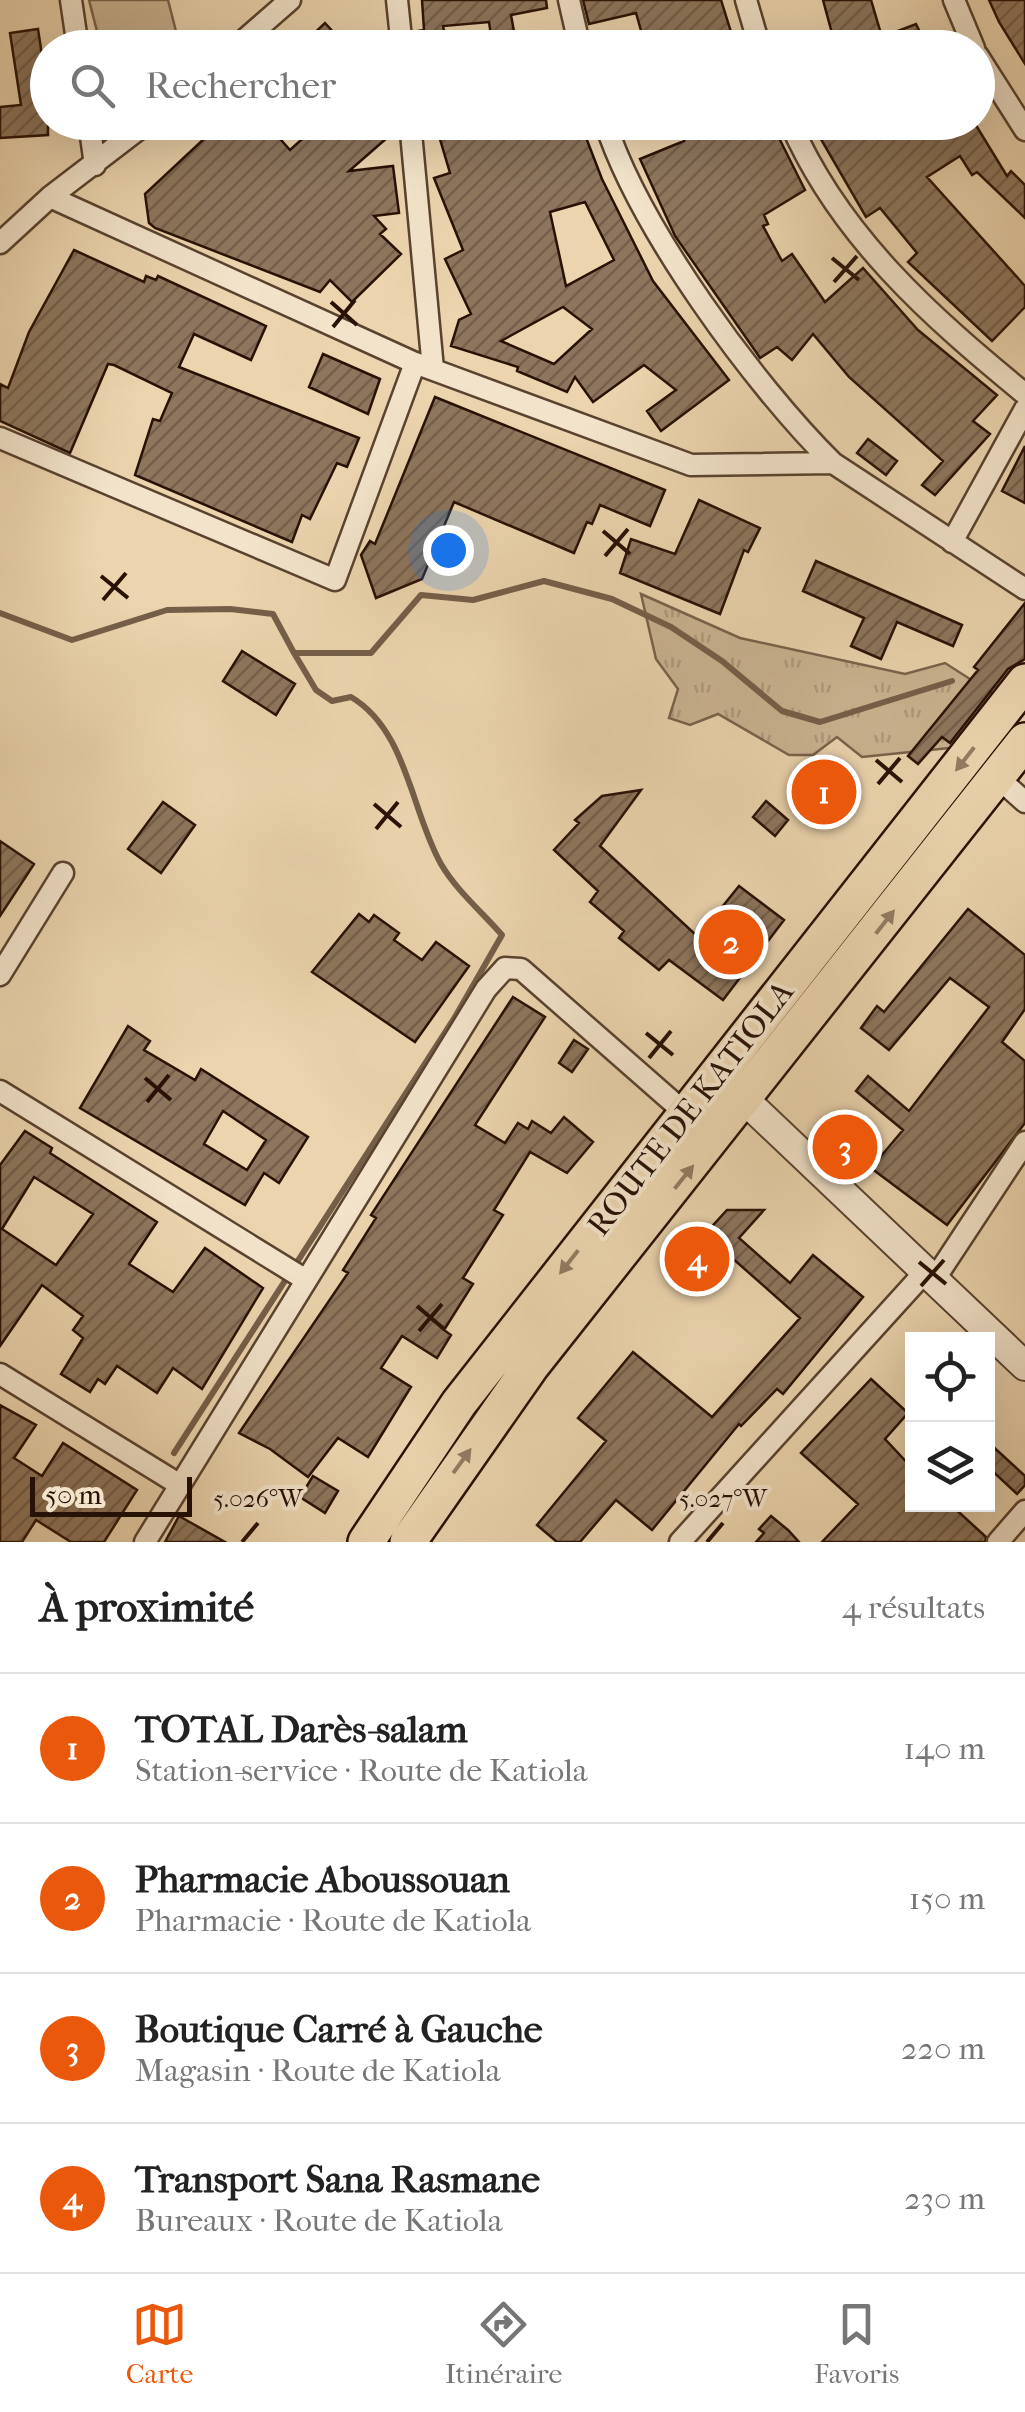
<!DOCTYPE html>
<html lang="fr">
<meta charset="utf-8">
<style>
:root{--surface:#fff;--page:#f6f6f6;--text:#222;--muted:#767676;--line:#e0e0e0;--accent:#ea580c}
body{margin:0;font-family:"IM FELL French Canon",serif;background:var(--page);color:var(--text)}
.controls{position:absolute;right:30px;bottom:30px;display:grid;overflow:hidden;border-radius:0px;box-shadow:0 10px 40px #0002}
.controls button{width:90px;height:90px;display:grid;place-items:center;padding:0;border:0;border-bottom:2px solid var(--line);background:var(--surface);color:var(--text);font:50px sans-serif}
.scale{position:absolute;left:30px;bottom:25px;width:162px;box-sizing:border-box;padding-left:10px;border:5px solid #281105;border-top:0;font-size:28px;line-height:35px;white-space:nowrap;color:#281105;-webkit-text-stroke:8px #f2e3ca;paint-order:stroke}
.you{position:absolute;left:448px;top:550px;width:35px;height:35px;margin:-25px;border:8px solid #fff;border-radius:50%;background:#1a73e8;box-shadow:0 0 0 15px #1a73e833}
.badge{display:grid;place-items:center;width:65px;height:65px;border-radius:50%;background:var(--accent);color:#fff;font-size:32px;font-weight:700}
.pin{position:absolute;translate:-50% -50%;border:5px solid #fff;box-shadow:0 2px 10px #0006}
.list{margin:0;padding:0;list-style:none}
h2{display:flex;justify-content:space-between;align-items:center;height:130px;margin:0;padding:0 40px;font-size:42px}
h2 small{font-size:32px;font-weight:400;color:var(--muted)}
.list li{display:grid;grid-template-columns:65px 1fr auto;gap:30px;align-items:center;box-sizing:border-box;height:150px;padding:0 40px;border-top:2px solid var(--line)}
.list b{display:block;font-size:38px;white-space:nowrap}
.list p{margin:0;font-size:32px;white-space:nowrap;color:var(--muted)}
.list em{font-size:32px;font-style:normal;color:var(--muted)}
.icon{flex:none;width:55px;height:55px;fill:none;stroke:currentColor;stroke-width:2;stroke-linecap:round;stroke-linejoin:round}
.map{position:relative;flex:none;width:1025px;height:1542px;overflow:hidden}
.search{position:absolute;background:var(--surface);box-shadow:0 10px 40px #0002;left:30px;right:30px;top:30px;height:110px;display:flex;align-items:center;gap:25px;box-sizing:border-box;padding:0 35px;border-radius:55px;color:var(--muted);font-size:38px}
.sheet{height:730px;background:var(--surface)}
nav{display:flex;justify-content:space-around;align-items:center;box-sizing:border-box;height:140px;border-top:2px solid var(--line);background:var(--surface);font-size:28px;color:var(--muted)}
nav a{display:grid;justify-items:center;gap:5px}
nav .on{color:var(--accent)}
.map>svg:first-child{display:block}
.grass{fill:url(#grass-tufts);stroke:#79624b;stroke-width:2.5}
.garden{fill:#cab391;stroke:#79624b;stroke-width:2.5}
.lines{fill:none;stroke-linecap:round;stroke-linejoin:round}
.stream{stroke:#755e48;stroke-width:6}
.building{fill:url(#building-hatch);stroke:#281105;stroke-width:2.5;fill-rule:evenodd}
.minor-casing{stroke:#59422f;stroke-width:25}
.tertiary-casing{stroke:#59422f;stroke-width:32}
.trunk-casing{stroke:#281105;stroke-width:40}
.minor{stroke:#f2e3ca;stroke-width:20}
.tertiary{stroke:#f2e3ca;stroke-width:28}
.trunk{stroke:#ebd4ae;stroke-width:35}
.oneway{fill:#937c62}
.ticks{fill:none;stroke:#281105;stroke-width:4}
.labels{text-anchor:middle;stroke-width:8;stroke-linejoin:round;paint-order:stroke}
.street-label{font-size:32px;fill:#281105;stroke:#f2e3ca}
.ticks-label{font-size:25px;text-anchor:middle;fill:#281105;stroke:#f2e3ca;stroke-width:8;stroke-linejoin:round;paint-order:stroke}
</style>
<div class="map">
<svg width="1025" height="1542" viewBox="0 0 1025 1542">
<defs>
<pattern id="grass-tufts" width="24" height="20" patternUnits="userSpaceOnUse" patternTransform="scale(2.5)"><rect width="24" height="20" fill="#cab391"/><path d="M3 7l-1-3M5 7V3M7 7l1-3M15 17l-1-3M17 17v-4M19 17l1-3" fill="none" stroke="#ae997c"/></pattern>
<pattern id="building-hatch" width="6" height="6" patternUnits="userSpaceOnUse" patternTransform="scale(2.5)"><rect width="6" height="6" fill="#8d765d"/><path d="M-1 1l2-2M0 6l6-6M5 7l2-2" fill="none" stroke="#735f4b"/></pattern>
</defs>
<rect width="100%" height="100%" fill="#ebd4ae"/>
<filter id="stains"><feTurbulence type="fractalNoise" baseFrequency=".002" numOctaves="4"/><feColorMatrix values="0 0 0 0 .2 0 0 0 0 .09 0 0 0 0 .02 0 0 0 .5 -.17"/></filter>
<radialGradient id="worn" r=".72"><stop offset=".6" stop-color="#630" stop-opacity="0"/><stop offset="1" stop-color="#630" stop-opacity=".3"/></radialGradient>
<path class="grass" d="M 641,594 L 740,638 L 905,674 L 945,663 L 998,697 L 959,747 L 862,757 L 837,737 L 813,755 L 789,755 L 718,714 L 690,725 L 669,718 L 678,689 L 656,659 Z"/>
<path class="garden" d="M 89,0 L 168,0 L 180,47 L 101,47 Z"/>
<g class="lines">
<path class="stream" d="M 0,613 L 72,640 L 167,610 L 230,609 L 273,614 L 294,653 L 371,653 L 421,595 L 473,600 L 544,581 L 612,599 L 671,627 L 722,661 L 782,711 L 820,722 L 952,681
M 174,1453 L 455,1017 L 502,935 C 482,912 456,890 441,864 C 411,811 407,730 351,697 L 332,701 L 316,690 L 294,653"/>
</g>
<path class="building" d="M 422,0 L 546,0 L 547,8 L 511,15 L 517,48 L 493,48 L 489,22 L 443,26 L 448,48 L 422,48 L 418,31 L 424,30 Z
M 583,0 L 721,0 L 736,48 L 646,48 L 636,13 L 589,24 Z
M 823,0 L 871,0 L 882,37 L 916,24 L 928,48 L 836,48 Z
M 989,0 L 1025,0 L 1025,64 L 999,22 Z
M 325,23 L 348,48 L 317,48 L 308,39 Z
M 38,29 L 48,95 L 48,135 L 0,138 L 0,107 L 21,105 L 10,33 Z
M 222,122 L 265,122 L 290,150 L 321,122 L 376,122 L 388,137 L 349,171 L 393,166 L 399,213 L 374,216 L 386,229 L 380,234 L 401,254 L 352,302 L 330,280 L 320,292 L 155,228 L 149,223 L 145,194 Z
M 446,122 L 580,122 L 602,179 L 653,281 L 729,380 L 661,431 L 647,411 L 676,390 L 644,365 L 593,402 L 575,377 L 567,392 L 517,371 L 518,367 L 451,346 L 459,320 L 471,314 L 445,259 L 463,250 L 434,178 L 450,173 L 437,129 L 447,126 ZM 585,202 L 614,260 L 566,286 L 550,212 ZM 563,307 L 592,329 L 554,364 L 501,341 Z
M 675,122 L 771,122 L 805,190 L 764,215 L 768,224 L 763,226 L 782,261 L 792,254 L 825,302 L 863,268 L 918,330 L 997,395 L 973,421 L 990,434 L 935,495 L 922,485 L 943,461 L 849,377 L 813,334 L 792,360 L 777,347 L 760,358 L 756,352 L 675,236 L 640,159 L 684,141 Z
M 811,122 L 974,122 L 1007,176 L 1011,171 L 1025,185 L 1025,218 L 977,172 L 972,175 L 960,156 L 927,177 L 1025,286 L 1025,307 L 992,341 L 908,262 L 917,253 L 880,208 L 866,217 Z
M 74,250 L 144,282 L 146,276 L 156,280 L 158,276 L 266,326 L 251,360 L 194,334 L 179,367 L 359,438 L 347,467 L 337,463 L 310,519 L 302,515 L 292,542 L 135,475 L 153,419 L 160,421 L 172,393 L 114,365 L 108,364 L 70,453 L 0,421 L 0,384 L 8,388 L 29,332 Z
M 323,354 L 380,379 L 368,414 L 309,387 Z
M 435,397 L 665,490 L 650,526 L 600,505 L 592,524 L 587,522 L 574,553 L 454,502 L 422,579 L 376,598 L 361,555 L 370,541 L 375,544 Z
M 868,439 L 897,461 L 886,475 L 857,453 Z
M 1025,446 L 1025,503 L 1002,491 Z
M 699,500 L 760,528 L 748,552 L 744,550 L 720,614 L 620,573 L 631,539 L 675,554 Z
M 816,561 L 962,625 L 953,646 L 897,622 L 881,659 L 851,646 L 864,618 L 803,591 Z
M 1025,603 L 1025,659 L 1008,669 L 950,743 L 942,737 L 918,764 L 908,756 L 978,670 L 974,667 Z
M 242,651 L 295,684 L 276,715 L 223,681 Z
M 817,760 L 833,772 L 825,781 L 836,789 L 821,809 L 795,790 Z
M 641,790 L 600,846 L 698,937 L 739,886 L 784,920 L 723,1000 L 669,960 L 659,970 L 619,938 L 624,931 L 590,902 L 598,891 L 554,850 L 579,823 L 575,820 L 602,796 Z
M 766,801 L 788,820 L 775,836 L 753,817 Z
M 163,802 L 195,825 L 161,873 L 128,849 Z
M 0,841 L 34,864 L 0,916 Z
M 968,909 L 1025,955 L 1025,1009 L 1002,1042 L 1025,1061 L 1025,1123 L 947,1225 L 871,1168 L 903,1130 L 856,1091 L 868,1076 L 909,1111 L 989,1007 L 950,978 L 889,1050 L 861,1028 L 877,1006 L 884,1012 Z
M 359,914 L 369,922 L 374,915 L 399,933 L 394,940 L 422,960 L 436,942 L 469,966 L 415,1042 L 312,972 Z
M 513,997 L 545,1017 L 475,1125 L 505,1143 L 518,1123 L 528,1129 L 532,1121 L 551,1133 L 564,1117 L 593,1142 L 567,1173 L 530,1152 L 494,1210 L 503,1215 L 463,1278 L 473,1284 L 444,1330 L 451,1335 L 437,1358 L 402,1336 L 381,1368 L 411,1387 L 368,1457 L 338,1438 L 308,1477 L 270,1449 L 239,1433 L 348,1273 L 343,1270 L 376,1218 L 371,1215 Z
M 128,1026 L 150,1041 L 144,1050 L 195,1080 L 201,1069 L 308,1137 L 279,1183 L 264,1173 L 245,1205 L 80,1108 ZM 223,1111 L 266,1140 L 247,1170 L 204,1144 Z
M 574,1040 L 588,1049 L 572,1072 L 559,1063 Z
M 25,1131 L 52,1148 L 50,1153 L 157,1222 L 129,1264 L 173,1292 L 205,1248 L 263,1288 L 202,1389 L 173,1368 L 157,1393 L 117,1366 L 105,1384 L 98,1379 L 90,1392 L 61,1374 L 83,1338 L 73,1330 L 83,1316 L 42,1285 L 0,1346 L 0,1165 ZM 34,1177 L 93,1214 L 56,1265 L 2,1229 Z
M 848,1133 L 870,1154 L 856,1169 L 834,1148 Z
M 727,1210 L 764,1210 L 739,1238 L 790,1283 L 813,1255 L 863,1297 L 783,1394 L 777,1389 L 741,1426 L 739,1424 L 652,1530 L 616,1500 L 580,1542 L 557,1542 L 537,1525 L 606,1441 L 578,1418 L 633,1352 L 712,1417 L 800,1318 L 705,1234 Z
M 871,1379 L 908,1413 L 885,1439 L 912,1468 L 912,1504 L 950,1504 L 986,1537 L 985,1542 L 822,1542 L 858,1504 L 801,1453 Z
M 0,1405 L 36,1425 L 14,1458 L 42,1476 L 63,1443 L 137,1490 L 104,1542 L 71,1542 L 36,1520 L 22,1542 L 0,1542 Z
M 988,1442 L 1025,1476 L 1025,1485 L 1017,1494 L 988,1467 Z
M 313,1476 L 338,1491 L 325,1513 L 300,1497 Z
M 179,1516 L 225,1542 L 165,1542 Z
M 771,1516 L 788,1530 L 799,1542 L 756,1542 L 764,1533 L 759,1529 Z"/>
<g class="lines">
<g class="minor-casing">
<path id="minor" d="M 71,0 L 78,48
M 397,0 L 402,48
M 569,0 L 580,48
M 746,0 L 760,48
M 954,0 L 974,48
M 235,48 L 290,0
M 978,56 L 1025,130
M 89,122 L 95,165
M 410,122 L 433,369
M 605,122 C 639,228 754,385 833,463 L 1025,589
M 790,122 C 839,236 931,317 1025,394
M 50,197 L 415,363 L 691,465 L 833,463
M 0,243 L 50,197 L 148,122
M 0,438 L 335,580 L 415,363
M 952,542 L 1025,409
M 997,777 L 1025,802
M 0,975 L 63,873
M 0,1091 L 306,1280
M 934,1280 L 1025,1142
M 0,1374 L 180,1485
M 145,1542 L 486,989 L 505,968 L 521,969 L 684,1112
M 680,1542 L 924,1273
M 998,1542 L 1025,1511"/>
</g>
<g class="tertiary-casing">
<path id="tertiary" d="M 728,1084 L 1025,1366"/>
</g>
<g class="trunk-casing">
<path id="trunk" d="M 366,1542 L 459,1403 L 1025,682
M 408,1542 L 531,1366 L 1025,741"/>
</g>
<use href="#minor" class="minor"/>
<use href="#tertiary" class="tertiary"/>
<use href="#trunk" class="trunk"/>
</g>
<defs><path id="oneway-solid" d="M-6-.8H1V-3.2L6.5 0L1 3.2V.8H-6Z" transform="scale(2.5)"/></defs>
<g class="oneway">
<use href="#oneway-solid" transform="translate(965 759) rotate(128)"/>
<use href="#oneway-solid" transform="translate(885 922) rotate(-52)"/>
<use href="#oneway-solid" transform="translate(684 1177) rotate(-51)"/>
<use href="#oneway-solid" transform="translate(569 1262) rotate(128)"/>
<use href="#oneway-solid" transform="translate(462 1461) rotate(-54)"/>
</g>
<path class="ticks" d="M 832,258 L 859,280M 834,282 L 857,256M 331,302 L 357,325M 333,327 L 355,300M 603,531 L 630,554M 605,556 L 628,529M 101,576 L 128,598M 103,600 L 126,573M 876,760 L 902,782M 878,784 L 900,758M 374,804 L 401,827M 376,829 L 398,802M 646,1033 L 673,1055M 649,1058 L 671,1031M 145,1078 L 171,1100M 147,1102 L 169,1075M 919,1262 L 946,1284M 921,1286 L 944,1260M 417,1306 L 444,1329M 419,1331 L 442,1304M 242,1542 L 258,1523M 707,1542 L 723,1523"/>
<g class="labels">
<g class="street-label">
<text transform="translate(690 1108) rotate(-52)" y="11">ROUTE DE KATIOLA</text>
</g>
</g>
<g class="ticks-label">
<text x="258" y="1507">5.026°W</text>
<text x="723" y="1507">5.027°W</text>
</g>
<rect width="100%" height="100%" filter="url(#stains)"/>
<rect width="100%" height="100%" fill="url(#worn)"/>
</svg>
<div class="controls">
<button><svg class="icon" aria-label="locate" viewBox="0 0 24 24"><circle cx="12" cy="12" r="6"/><path d="M12 2v4M12 18v4M2 12h4M18 12h4"/></svg></button>
<button><svg class="icon" aria-label="layers" viewBox="0 0 24 24"><path d="M12 4l9 5-9 5-9-5zM3 14l9 5 9-5"/></svg></button>
</div>
<div class="scale">50 m</div>
<div class="you"></div>
<div class="pin badge" style="left:824px;top:792px">1</div>
<div class="pin badge" style="left:731px;top:942px">2</div>
<div class="pin badge" style="left:845px;top:1147px">3</div>
<div class="pin badge" style="left:697px;top:1259px">4</div>
<div class="search"><svg class="icon" aria-label="search" viewBox="0 0 24 24"><circle cx="10" cy="10" r="6"/><path d="M15 15l6 6"/></svg>Rechercher</div>
</div>
<section class="sheet">
<h2>À proximité<small>4 résultats</small></h2>
<ul class="list">
<li><span class="badge">1</span><div><b>TOTAL Darès-salam</b><p>Station-service · Route de Katiola</p></div><em>140 m</em></li>
<li><span class="badge">2</span><div><b>Pharmacie Aboussouan</b><p>Pharmacie · Route de Katiola</p></div><em>150 m</em></li>
<li><span class="badge">3</span><div><b>Boutique Carré à Gauche</b><p>Magasin · Route de Katiola</p></div><em>220 m</em></li>
<li><span class="badge">4</span><div><b>Transport Sana Rasmane</b><p>Bureaux · Route de Katiola</p></div><em>230 m</em></li>
</ul>
</section>
<nav>
<a class="on"><svg class="icon" aria-label="map" viewBox="0 0 24 24"><path d="M3 6l6-2 6 2 6-2v14l-6 2-6-2-6 2zM9 4v14M15 6v14"/></svg>Carte</a>
<a><svg class="icon" aria-label="directions" viewBox="0 0 24 24"><path d="M12 3l9 9-9 9-9-9zM9 14v-3h6M13 9l2 2-2 2"/></svg>Itinéraire</a>
<a><svg class="icon" aria-label="saved" viewBox="0 0 24 24"><path d="M7 4h10v16l-5-4-5 4z"/></svg>Favoris</a>
</nav>
